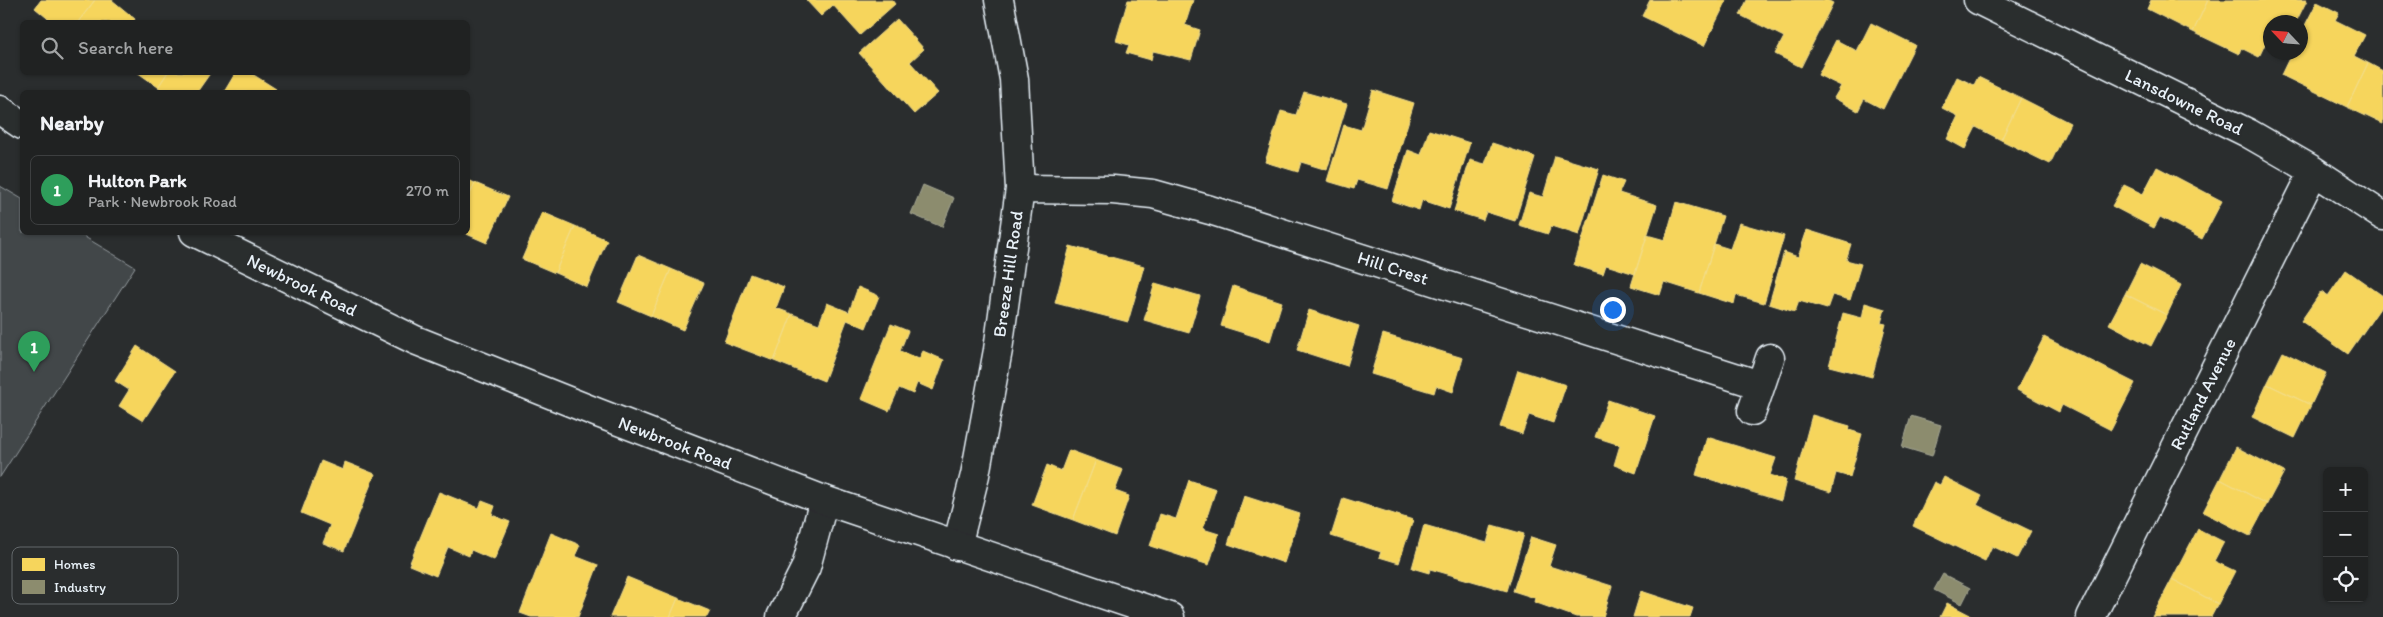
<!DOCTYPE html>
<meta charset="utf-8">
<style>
:root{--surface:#202222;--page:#2d2f2f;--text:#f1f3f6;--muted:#a2a4a5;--line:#3d3f40;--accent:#8c9099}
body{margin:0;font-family:Itim,sans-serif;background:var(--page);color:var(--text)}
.controls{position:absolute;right:15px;bottom:15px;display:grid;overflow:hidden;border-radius:8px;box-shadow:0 1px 4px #0004}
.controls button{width:45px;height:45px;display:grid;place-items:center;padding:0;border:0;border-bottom:1px solid var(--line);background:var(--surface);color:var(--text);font:25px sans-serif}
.compass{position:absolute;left:2263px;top:15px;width:45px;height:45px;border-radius:50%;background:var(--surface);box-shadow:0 1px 4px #0004;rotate:296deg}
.you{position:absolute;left:1612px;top:309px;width:18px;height:18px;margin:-12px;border:4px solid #fff;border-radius:50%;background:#1a73e8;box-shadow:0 0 0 8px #1a73e833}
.badge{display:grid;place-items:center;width:32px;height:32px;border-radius:50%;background:var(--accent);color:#fff;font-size:16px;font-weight:700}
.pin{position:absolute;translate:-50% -41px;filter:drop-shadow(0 1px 2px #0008)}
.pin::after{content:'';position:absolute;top:26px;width:18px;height:15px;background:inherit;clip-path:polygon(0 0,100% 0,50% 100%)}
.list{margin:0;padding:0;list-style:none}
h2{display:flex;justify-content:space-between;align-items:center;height:65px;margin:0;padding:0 20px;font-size:21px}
h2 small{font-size:16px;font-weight:400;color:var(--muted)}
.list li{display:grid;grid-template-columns:32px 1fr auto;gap:15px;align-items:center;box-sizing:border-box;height:70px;margin:0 10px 10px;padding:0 10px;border:1px solid var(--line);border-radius:8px}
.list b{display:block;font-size:19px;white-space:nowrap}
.list p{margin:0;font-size:16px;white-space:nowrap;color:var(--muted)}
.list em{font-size:16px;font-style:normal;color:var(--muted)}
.icon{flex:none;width:28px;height:28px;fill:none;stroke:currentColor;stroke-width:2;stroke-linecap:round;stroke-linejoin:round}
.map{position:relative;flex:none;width:2383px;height:617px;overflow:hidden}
.search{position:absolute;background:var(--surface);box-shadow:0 1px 4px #0004;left:20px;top:20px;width:450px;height:55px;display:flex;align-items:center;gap:12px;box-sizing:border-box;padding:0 18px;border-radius:8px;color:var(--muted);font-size:19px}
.panel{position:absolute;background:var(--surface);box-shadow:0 1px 4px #0004;left:20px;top:90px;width:450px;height:145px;border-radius:8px}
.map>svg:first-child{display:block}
.green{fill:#424648;stroke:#959ca0}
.homes{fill:#f6d55c;stroke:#f2dd8b}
.industry{fill:#8c8c6e;stroke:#a8aa97}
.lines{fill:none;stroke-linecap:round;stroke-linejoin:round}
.street-casing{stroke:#e8f1f8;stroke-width:31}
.highway-casing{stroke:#e8f1f8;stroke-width:31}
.street{stroke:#2a2d2e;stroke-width:28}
.highway{stroke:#2a2d2e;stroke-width:28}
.labels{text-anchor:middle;stroke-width:5;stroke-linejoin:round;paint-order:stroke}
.street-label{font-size:18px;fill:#e8f1f8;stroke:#2a2d2e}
.key{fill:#2a2d2e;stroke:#63686b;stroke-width:1}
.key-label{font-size:14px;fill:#e8f1f8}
</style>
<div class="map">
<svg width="2383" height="617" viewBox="0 0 2383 617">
<rect width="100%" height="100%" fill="#2a2d2e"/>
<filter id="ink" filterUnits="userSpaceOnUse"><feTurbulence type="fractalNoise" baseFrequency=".02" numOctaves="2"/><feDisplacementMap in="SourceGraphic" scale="10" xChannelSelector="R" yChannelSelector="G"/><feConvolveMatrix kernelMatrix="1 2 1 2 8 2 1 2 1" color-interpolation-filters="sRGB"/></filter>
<g filter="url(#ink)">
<path class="green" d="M 0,186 L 22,199 L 22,232 L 78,233 L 135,267 L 0,477 Z"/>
<path class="homes" d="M 41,0 L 95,0 L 78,22 L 52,22 L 35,8 Z
M 95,0 L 112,0 L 135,19 L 133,22 L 78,22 Z
M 806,0 L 892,0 L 895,4 L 860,35 L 833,5 L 821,16 Z
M 1128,0 L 1193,0 L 1185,25 L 1200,30 L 1191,60 L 1153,51 L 1151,60 L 1126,53 L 1129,45 L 1116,41 Z
M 1650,0 L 1727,0 L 1704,46 L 1642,16 Z
M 1747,0 L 1827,0 L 1833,3 L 1801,67 L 1775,54 L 1784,37 L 1740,15 Z
M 2151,0 L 2208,0 L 2193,32 L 2147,9 Z
M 2208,0 L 2307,0 L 2296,22 L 2270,22 L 2270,44 L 2266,42 L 2259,57 L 2241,48 L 2239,54 L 2193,32 Z
M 2317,2 L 2339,13 L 2335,20 L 2365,35 L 2354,56 L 2368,63 L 2347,107 L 2281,75 L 2292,52 L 2300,52 L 2300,35 Z
M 897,19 L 924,49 L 910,62 L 938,93 L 914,114 L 859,53 Z
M 1871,23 L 1915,45 L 1883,109 L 1864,99 L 1858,111 L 1834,98 L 1841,86 L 1818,75 L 1836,40 L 1857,51 Z
M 2368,63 L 2383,71 L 2383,124 L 2347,107 Z
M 137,72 L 168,72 L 158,87 Z
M 168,72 L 211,72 L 197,92 L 166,92 L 158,87 Z
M 236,72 L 249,72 L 276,89 L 273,92 L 224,92 Z
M 1957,77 L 1974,85 L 1978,77 L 2021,98 L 2001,140 L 1976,127 L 1965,149 L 1947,139 L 1958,116 L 1942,108 Z
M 1373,90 L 1414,103 L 1388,189 L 1357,180 L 1354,189 L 1327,181 L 1344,125 L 1361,130 Z
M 1304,92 L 1347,104 L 1327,170 L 1301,162 L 1298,172 L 1265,162 L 1281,111 L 1296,115 Z
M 2021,98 L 2070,123 L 2050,164 L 2001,140 Z
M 1429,130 L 1470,143 L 1449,209 L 1422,200 L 1419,210 L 1392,201 L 1408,150 L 1421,155 Z
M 1492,143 L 1535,157 L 1515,221 L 1486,212 L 1483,220 L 1454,211 L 1470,160 L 1485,164 Z
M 1555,156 L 1599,169 L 1579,235 L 1551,226 L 1548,234 L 1519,225 L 1529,193 L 1543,197 Z
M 2157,167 L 2222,201 L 2202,239 L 2160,217 L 2154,228 L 2112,206 L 2124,185 L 2143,194 Z
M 1603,175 L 1624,182 L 1619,193 L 1657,205 L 1635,274 L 1606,265 L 1603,274 L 1574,265 Z
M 468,180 L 475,183 L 468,199 Z
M 475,183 L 508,197 L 487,243 L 462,232 L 468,232 L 468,199 Z
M 1676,202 L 1723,216 L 1699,293 L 1664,282 L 1660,295 L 1631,286 L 1647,235 L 1665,240 Z
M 542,212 L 575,226 L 555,273 L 522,259 Z
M 1739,223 L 1784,236 L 1764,303 L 1736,295 L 1734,304 L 1699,293 L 1714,244 L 1730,249 Z
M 575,226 L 607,240 L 587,287 L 555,273 Z
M 1807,230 L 1851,244 L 1846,260 L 1861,264 L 1850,300 L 1832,295 L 1827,309 L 1799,301 L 1795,312 L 1769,304 L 1784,252 L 1798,257 Z
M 1070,246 L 1144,266 L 1128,322 L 1055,303 Z
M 638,255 L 671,269 L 651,316 L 618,302 Z
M 2140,264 L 2181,285 L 2167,315 L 2125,294 Z
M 671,269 L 704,283 L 683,330 L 651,316 Z
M 2346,270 L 2383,296 L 2383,304 L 2348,354 L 2301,321 L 2321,292 L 2328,296 Z
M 750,274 L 784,287 L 776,308 L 792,314 L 774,361 L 724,342 Z
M 1155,283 L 1200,296 L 1189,333 L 1144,320 Z
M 1233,286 L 1282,302 L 1270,341 L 1221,326 Z
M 858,287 L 879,296 L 866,328 L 847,320 L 824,381 L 774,361 L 792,314 L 819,324 L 827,303 L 849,312 Z
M 2125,294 L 2167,315 L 2151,346 L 2109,324 Z
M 1865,303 L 1885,309 L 1881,323 L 1886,324 L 1872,377 L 1829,366 L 1843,313 L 1862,318 Z
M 1309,310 L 1359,326 L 1347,366 L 1297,350 Z
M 891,324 L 908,331 L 900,351 L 919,359 L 923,351 L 944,360 L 933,390 L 917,383 L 913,394 L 899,388 L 889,411 L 861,399 Z
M 1383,334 L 1463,358 L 1453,392 L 1436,386 L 1434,393 L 1371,374 Z
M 2044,337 L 2135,383 L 2111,430 L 2062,405 L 2059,412 L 2017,390 Z
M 137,346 L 175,371 L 143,421 L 119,406 L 129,390 L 115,381 Z
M 2283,352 L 2326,373 L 2311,405 L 2267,384 Z
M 1518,370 L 1566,385 L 1553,423 L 1529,415 L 1522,434 L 1500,427 Z
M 2267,384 L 2311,405 L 2295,438 L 2252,417 Z
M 1608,400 L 1655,416 L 1636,473 L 1614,465 L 1620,445 L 1595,437 Z
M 1812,415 L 1850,426 L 1849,430 L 1862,434 L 1850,477 L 1836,473 L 1831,492 L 1794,481 Z
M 1707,437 L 1776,458 L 1770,475 L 1786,480 L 1781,501 L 1696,475 Z
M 2236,447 L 2284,472 L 2267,504 L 2220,479 Z
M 1069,450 L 1096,460 L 1073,520 L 1032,505 L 1047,465 L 1061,471 Z
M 1096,460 L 1123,470 L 1115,491 L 1129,496 L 1115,536 L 1073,520 Z
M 321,461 L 343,470 L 345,462 L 375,474 L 344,551 L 323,543 L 330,525 L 301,513 Z
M 1944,477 L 1982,496 L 1977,505 L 2031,531 L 2017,558 L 1992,546 L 1985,561 L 1913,526 L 1934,482 L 1940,485 Z
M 2220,479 L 2267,504 L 2250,536 L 2203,512 Z
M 1189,480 L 1216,489 L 1203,529 L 1219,534 L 1209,565 L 1150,546 L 1160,514 L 1176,519 Z
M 439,492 L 479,508 L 482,501 L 495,506 L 492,515 L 510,522 L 494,560 L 471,550 L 469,556 L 448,547 L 436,576 L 409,565 Z
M 1244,496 L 1300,514 L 1284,563 L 1228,544 Z
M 1343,498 L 1413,520 L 1399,563 L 1379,557 L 1381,552 L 1331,536 Z
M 1424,525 L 1487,543 L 1492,525 L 1524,534 L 1507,591 L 1430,569 L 1429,573 L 1412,568 Z
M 2198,529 L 2224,542 L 2214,561 L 2235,571 L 2218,604 L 2172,579 Z
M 551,533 L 580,545 L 575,556 L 598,565 L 578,617 L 531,617 L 520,613 Z
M 1531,537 L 1556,545 L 1549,566 L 1612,586 L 1603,617 L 1576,617 L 1534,602 L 1535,598 L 1513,591 Z
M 627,577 L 678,598 L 670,617 L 610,617 Z
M 2172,579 L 2218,604 L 2211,617 L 2152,617 Z
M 1641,591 L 1693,608 L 1690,617 L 1633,617 Z
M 678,598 L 710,611 L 707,617 L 670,617 Z
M 1947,603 L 1974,617 L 1940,617 Z"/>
<path class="industry" d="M 923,185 L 954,198 L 942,227 L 911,214 Z
M 1911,416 L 1941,425 L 1932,456 L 1902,447 Z
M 1943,574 L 1970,588 L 1962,604 L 1934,590 Z"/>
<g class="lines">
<g class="street-casing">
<path id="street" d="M 1978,0 L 2248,133 L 2314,171 L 2383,216
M 1020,189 L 1113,190 L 1153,194 L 1210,210 L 1760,385
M 1752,411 L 1770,358
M 957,546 L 975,475 L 998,350 L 1020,189 L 1014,79 L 999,0
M 781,617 L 806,567 L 824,500
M 2091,617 L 2314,171"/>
</g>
<g class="highway-casing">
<path id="highway" d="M 0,110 L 22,125
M 194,232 L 415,340 L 598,413 L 824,500 L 1170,617"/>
</g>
<use href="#street" class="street"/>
<use href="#highway" class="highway"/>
</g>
</g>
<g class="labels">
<g class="street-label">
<text transform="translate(2184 102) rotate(26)" y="6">Lansdowne Road</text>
<text transform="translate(1393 268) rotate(18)" y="6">Hill Crest</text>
<text transform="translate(1008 274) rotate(-82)" y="6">Breeze Hill Road</text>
<text transform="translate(302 285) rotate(26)" y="6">Newbrook Road</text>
<text transform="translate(2203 394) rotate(-63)" y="6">Rutland Avenue</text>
<text transform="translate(675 443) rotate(21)" y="6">Newbrook Road</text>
</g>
</g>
<rect x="12" y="547" width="166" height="57" rx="8" class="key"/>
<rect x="22" y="558" width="23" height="13" fill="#f6d55c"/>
<rect x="22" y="580" width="23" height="14" fill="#8c8c6e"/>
<g class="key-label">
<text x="54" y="569">Homes</text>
<text x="54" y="592">Industry</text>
</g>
</svg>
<div class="controls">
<button>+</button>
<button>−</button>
<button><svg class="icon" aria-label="locate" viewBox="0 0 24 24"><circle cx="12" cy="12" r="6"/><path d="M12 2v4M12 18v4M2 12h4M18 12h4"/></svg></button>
</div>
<svg class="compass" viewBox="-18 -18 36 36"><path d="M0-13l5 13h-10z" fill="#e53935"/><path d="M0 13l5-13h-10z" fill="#a2a4a5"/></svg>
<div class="you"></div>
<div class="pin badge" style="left:34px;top:372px;background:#2e9e5b">1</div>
<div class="search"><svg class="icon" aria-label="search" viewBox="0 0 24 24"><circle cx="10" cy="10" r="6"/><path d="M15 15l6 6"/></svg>Search here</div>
<section class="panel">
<h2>Nearby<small></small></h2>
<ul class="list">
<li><span class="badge" style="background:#2e9e5b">1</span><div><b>Hulton Park</b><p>Park · Newbrook Road</p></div><em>270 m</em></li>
</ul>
</section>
</div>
